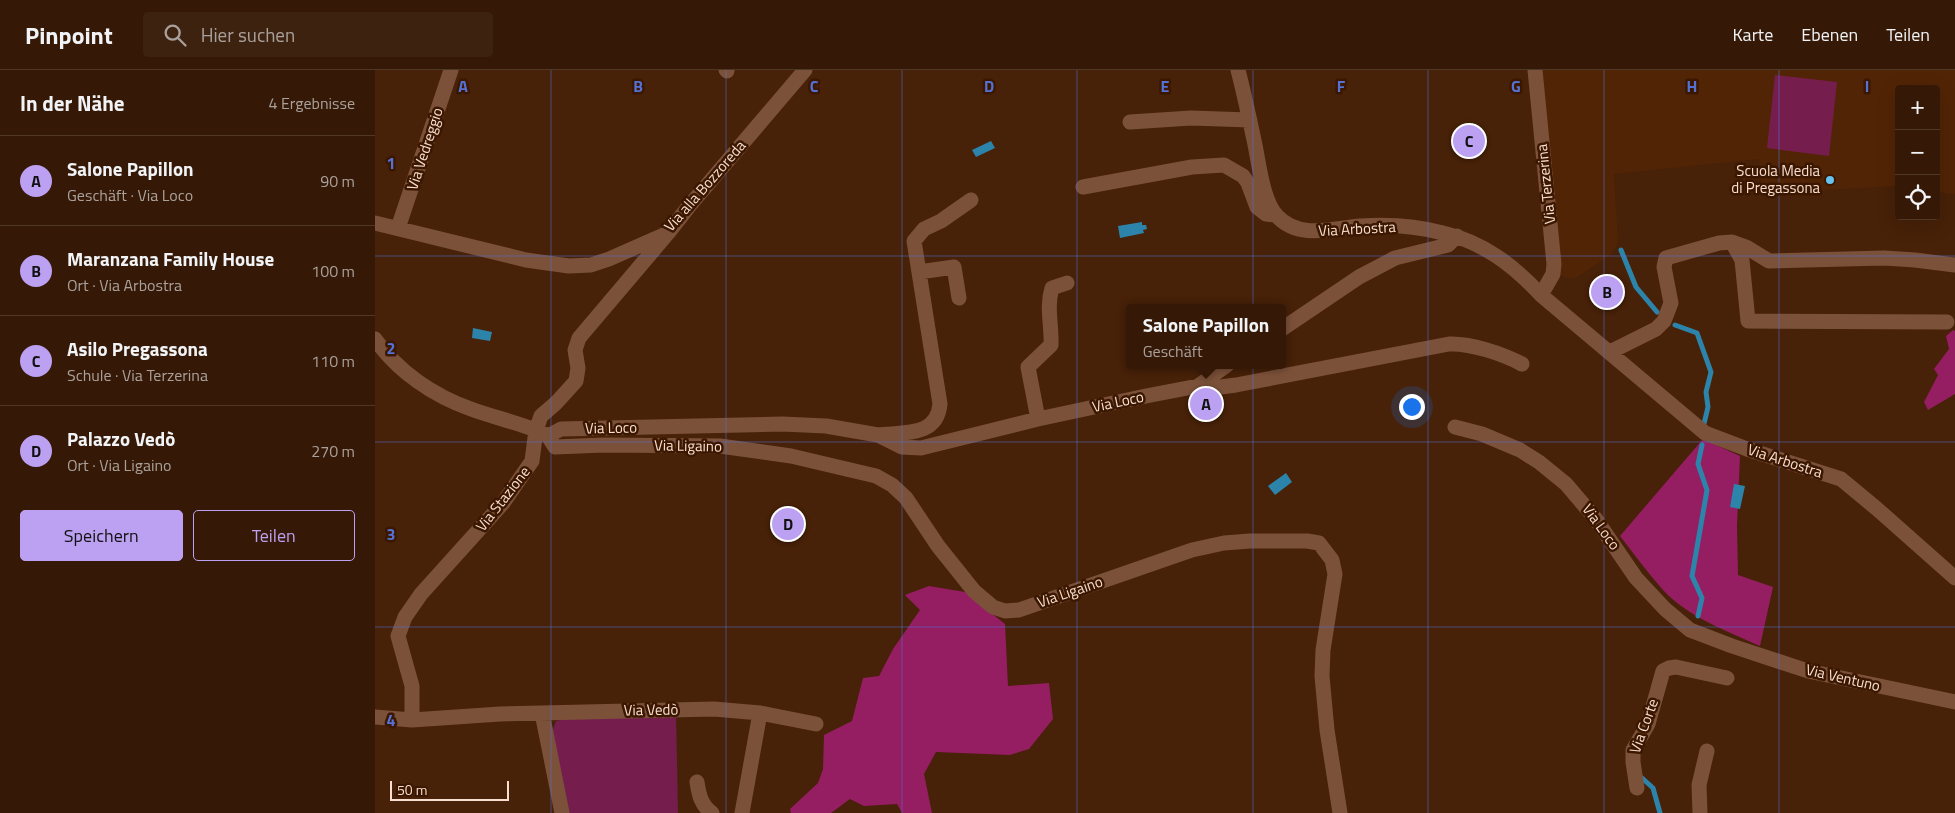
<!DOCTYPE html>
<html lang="de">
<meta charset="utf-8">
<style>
:root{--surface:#351906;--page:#3d2210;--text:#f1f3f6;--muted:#aaa09b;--line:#4f3828;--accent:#bca0f2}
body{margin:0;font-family:"Titillium Web",sans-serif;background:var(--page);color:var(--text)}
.controls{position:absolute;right:15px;top:15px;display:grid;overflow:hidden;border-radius:5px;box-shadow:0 5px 20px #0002}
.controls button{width:45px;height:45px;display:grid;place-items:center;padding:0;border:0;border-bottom:1px solid var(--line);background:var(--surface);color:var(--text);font:25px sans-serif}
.scale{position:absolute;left:15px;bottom:12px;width:119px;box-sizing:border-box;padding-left:5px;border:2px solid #f7ded0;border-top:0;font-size:14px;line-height:18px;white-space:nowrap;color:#f7ded0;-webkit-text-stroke:4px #3c1700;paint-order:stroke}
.you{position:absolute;left:1036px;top:336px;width:18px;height:18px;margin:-12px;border:4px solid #fff;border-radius:50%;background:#1a73e8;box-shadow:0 0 0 8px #1a73e833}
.badge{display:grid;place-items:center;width:32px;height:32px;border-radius:50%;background:var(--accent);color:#111;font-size:16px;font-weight:700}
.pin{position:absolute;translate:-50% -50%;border:2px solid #fff;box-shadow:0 1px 5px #0006}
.popup{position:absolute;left:751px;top:234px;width:160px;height:65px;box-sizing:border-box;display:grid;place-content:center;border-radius:5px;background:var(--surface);filter:drop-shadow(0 1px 4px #0005);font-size:16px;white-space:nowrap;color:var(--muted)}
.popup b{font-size:19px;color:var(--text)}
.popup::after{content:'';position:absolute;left:50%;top:100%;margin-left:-10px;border:10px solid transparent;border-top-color:var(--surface)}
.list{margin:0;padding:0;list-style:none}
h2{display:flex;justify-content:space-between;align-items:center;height:65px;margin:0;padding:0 20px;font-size:21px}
h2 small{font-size:16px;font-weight:400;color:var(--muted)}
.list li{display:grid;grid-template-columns:32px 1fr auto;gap:15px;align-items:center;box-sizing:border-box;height:90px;padding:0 20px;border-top:1px solid var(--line)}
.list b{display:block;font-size:19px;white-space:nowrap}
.list p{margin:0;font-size:16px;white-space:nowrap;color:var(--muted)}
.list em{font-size:16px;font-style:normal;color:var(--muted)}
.actions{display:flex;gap:10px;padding:15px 20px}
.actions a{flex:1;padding:11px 0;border:1px solid var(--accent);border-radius:5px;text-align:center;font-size:18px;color:var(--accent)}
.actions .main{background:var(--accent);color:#111}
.icon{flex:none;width:28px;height:28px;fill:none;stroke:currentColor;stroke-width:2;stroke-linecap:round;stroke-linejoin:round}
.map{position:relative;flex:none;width:1580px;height:743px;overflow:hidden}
header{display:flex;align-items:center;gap:30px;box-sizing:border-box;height:70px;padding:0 25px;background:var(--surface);border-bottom:1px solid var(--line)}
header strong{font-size:24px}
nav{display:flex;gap:28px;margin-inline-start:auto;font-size:18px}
.search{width:350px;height:45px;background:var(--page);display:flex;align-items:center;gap:12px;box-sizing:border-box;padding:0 18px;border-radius:5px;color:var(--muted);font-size:19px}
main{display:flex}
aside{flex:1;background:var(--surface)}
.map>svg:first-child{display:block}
.built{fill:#512405}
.green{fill:#751e4e}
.forest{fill:#951e62}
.water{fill:#2d84aa}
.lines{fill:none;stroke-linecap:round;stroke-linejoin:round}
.stream{stroke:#2d84aa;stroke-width:5}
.minor{stroke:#7c5139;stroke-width:15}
.grid{fill:none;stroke:#5472d6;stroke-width:1;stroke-opacity:0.55}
.poi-dot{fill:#67c4f0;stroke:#3c1700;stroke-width:2}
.labels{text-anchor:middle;stroke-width:5;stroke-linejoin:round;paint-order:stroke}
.street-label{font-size:15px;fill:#f7ded0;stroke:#3c1700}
.poi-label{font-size:15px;fill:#f7ded0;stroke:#3c1700;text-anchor:end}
.grid-label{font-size:16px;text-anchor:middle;font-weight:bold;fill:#5472d6;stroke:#3c1700;stroke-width:5;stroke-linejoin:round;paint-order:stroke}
</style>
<header>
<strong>Pinpoint</strong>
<div class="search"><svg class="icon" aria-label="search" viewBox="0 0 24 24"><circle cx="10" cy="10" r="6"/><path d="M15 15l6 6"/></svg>Hier suchen</div>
<nav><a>Karte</a><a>Ebenen</a><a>Teilen</a></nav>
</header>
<main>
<aside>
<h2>In der Nähe<small>4 Ergebnisse</small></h2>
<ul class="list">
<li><span class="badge">A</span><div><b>Salone Papillon</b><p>Geschäft · Via Loco</p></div><em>90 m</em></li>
<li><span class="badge">B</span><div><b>Maranzana Family House</b><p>Ort · Via Arbostra</p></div><em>100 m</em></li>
<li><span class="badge">C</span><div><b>Asilo Pregassona</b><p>Schule · Via Terzerina</p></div><em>110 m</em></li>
<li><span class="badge">D</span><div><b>Palazzo Vedò</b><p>Ort · Via Ligaino</p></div><em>270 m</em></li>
</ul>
<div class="actions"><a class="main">Speichern</a><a>Teilen</a></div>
</aside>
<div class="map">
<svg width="1580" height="743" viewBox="0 0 1580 743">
<rect width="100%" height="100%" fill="#472108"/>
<path class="built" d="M 1160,0 L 1580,0 L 1580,124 L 1561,122 L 1561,19 L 1524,19 L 1524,116 L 1389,123 L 1387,121 L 1384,89 L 1239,104 L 1243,173 L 1235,185 L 1199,209 L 1178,204 Z"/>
<path class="green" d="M 1400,5 L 1462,12 L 1454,86 L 1392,78 Z
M 301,644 L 303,743 L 192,743 L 177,662 L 181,651 L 190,649 Z"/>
<path class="forest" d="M 1578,260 L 1580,261 L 1580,324 L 1553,340 L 1549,332 L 1563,305 L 1559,299 L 1574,279 L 1571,266 Z
M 1328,369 L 1365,386 L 1362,456 L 1363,505 L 1398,517 L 1385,576 C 1352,561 1313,547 1288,520 C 1273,503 1259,484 1245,466 Z
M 554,516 L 590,522 L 630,554 L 633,616 L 674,613 L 678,649 L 654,679 L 635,685 L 561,682 L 549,704 L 557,743 L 527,743 L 522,734 L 489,736 L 475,729 L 456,743 L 416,743 L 415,739 L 443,713 L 448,699 L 449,665 L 477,651 L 488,608 L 504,606 L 518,579 L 545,540 L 530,525 Z"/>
<path class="water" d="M 616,71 L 620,78 L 601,87 L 597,80 Z
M 767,152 L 767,155 L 771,155 L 772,159 L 768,160 L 769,163 L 745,168 L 743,156 Z
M 98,258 L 117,262 L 115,271 L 97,268 Z
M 911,403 L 917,412 L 900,425 L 893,416 Z
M 1359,414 L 1370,416 L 1365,439 L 1355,437 Z"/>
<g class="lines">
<path class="stream" d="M 1246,180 L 1261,217 L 1282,242
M 1300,255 L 1322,263 L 1336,302 L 1331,322 L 1333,337 L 1328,358
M 1323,546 L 1327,528 L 1317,506 L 1332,420 L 1323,394 L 1327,375
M 1267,708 L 1278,718 L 1285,743"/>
<path class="minor" d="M 351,0 L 352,1
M 863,0 C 869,23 874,47 879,70 C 884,92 887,130 902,146 C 924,170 958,158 985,156 C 1012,154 1042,156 1068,163 C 1108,172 1138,195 1166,225 L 1330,363 L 1372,379 L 1466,409 L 1501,438 L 1580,508
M 1160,0 L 1179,194 L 1178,204 L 1166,225
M 755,52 L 816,48 L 875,50
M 708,117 L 817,97 L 849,95 L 868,106 L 873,113 L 882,137 L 891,144 L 901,145
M 0,153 L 151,190 L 194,196 L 216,195 L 234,189 L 293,163 L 315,135 L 430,0
M 23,158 L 76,0
M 1357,172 L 1367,190 L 1373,251 L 1572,252
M 544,202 L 579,197 L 584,228
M 907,259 L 984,207 L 1020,188 L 1073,175 L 1082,166
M 0,269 C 23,302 59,326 96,339 C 120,348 146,353 170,364
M 1235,282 L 1281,259 L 1289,251 L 1296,233 L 1289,197 L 1291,188 L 1344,173 L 1357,172 L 1371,177 L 1394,191 L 1509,188 L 1540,190 L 1580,195
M 823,316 L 852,295
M 663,349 L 653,297 L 676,275 C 677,256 671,237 677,218 L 692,213
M 1080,357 L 1107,364 L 1145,380 L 1164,392 L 1191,414 L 1220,448 L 1261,508 L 1290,539 L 1315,560 L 1357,576 L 1433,601 L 1580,632
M 503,365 C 529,362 562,367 565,334 L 539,171 L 549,159 L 566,151 L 596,130
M 173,366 L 180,377 L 229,375 L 345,376 L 416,386 L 501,406 L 517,415 L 531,428 L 563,476 L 599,521 L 618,537 L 630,541 L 644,540 L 817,480 L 849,473 L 875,471 L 932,471 L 944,473 L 957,490 L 960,504 L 948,580 L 947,606 L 952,660 L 965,743
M 173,366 L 186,359 L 407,354 L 451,356 L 503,365 L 527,377 L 546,378 L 663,349 L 771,326 L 823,316 L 838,318 L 861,315 L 1074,274 C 1096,273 1128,284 1147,294
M 167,643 L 187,743
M 0,647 L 37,650 L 125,644 L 339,639 L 385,643 L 441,654
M 37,650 L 37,616 L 23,566 L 30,547 L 46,524 L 128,433 L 157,391 L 161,360 L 166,346 L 181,333 L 201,311 L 203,298 L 200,280 L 204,268 L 293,163
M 322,712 C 324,725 326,735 337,743
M 1262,718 L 1258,692 L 1258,680 L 1273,654 L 1288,601 L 1294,598 L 1301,597 L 1352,608
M 367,743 L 385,643
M 1325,743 L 1324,715 L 1332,681"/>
</g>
<path class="grid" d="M 176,0 L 176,743M 351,0 L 351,743M 527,0 L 527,743M 702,0 L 702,743M 878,0 L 878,743M 1053,0 L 1053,743M 1229,0 L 1229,743M 1404,0 L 1404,743M 0,186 L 1580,186M 0,372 L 1580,372M 0,557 L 1580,557"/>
<circle class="poi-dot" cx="1455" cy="110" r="5"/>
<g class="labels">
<g class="street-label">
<text transform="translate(50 79) rotate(-72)" y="5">Via Vedreggio</text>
<text transform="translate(1171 114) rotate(-96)" y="5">Via Terzerina</text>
<text transform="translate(330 116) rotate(-49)" y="5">Via alla Bozzoreda</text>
<text transform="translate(982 159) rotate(-3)" y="5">Via Arbostra</text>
<text transform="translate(743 332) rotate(-12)" y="5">Via Loco</text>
<text transform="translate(236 358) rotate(-1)" y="5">Via Loco</text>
<text transform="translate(313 376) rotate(1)" y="5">Via Ligaino</text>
<text transform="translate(1410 391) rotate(18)" y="5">Via Arbostra</text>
<text transform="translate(128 429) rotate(-52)" y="5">Via Stazione</text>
<text transform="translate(1226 457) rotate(54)" y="5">Via Loco</text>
<text transform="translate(695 522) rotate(-19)" y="5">Via Ligaino</text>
<text transform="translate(1468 608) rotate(13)" y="5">Via Ventuno</text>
<text transform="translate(276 640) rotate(-1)" y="5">Via Vedò</text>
<text transform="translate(1269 656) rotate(-70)" y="5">Via Corte</text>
</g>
<g class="poi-label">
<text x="1445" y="106">Scuola Media<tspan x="1445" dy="17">di Pregassona</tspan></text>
</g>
</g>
<g class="grid-label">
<text x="88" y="22">A</text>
<text x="263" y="22">B</text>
<text x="439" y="22">C</text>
<text x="614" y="22">D</text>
<text x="790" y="22">E</text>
<text x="966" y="22">F</text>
<text x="1141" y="22">G</text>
<text x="1317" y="22">H</text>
<text x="1492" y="22">I</text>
<text x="16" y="99">1</text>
<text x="16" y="284">2</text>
<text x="16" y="470">3</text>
<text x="16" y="656">4</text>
</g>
</svg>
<div class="controls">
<button>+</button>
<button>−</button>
<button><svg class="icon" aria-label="locate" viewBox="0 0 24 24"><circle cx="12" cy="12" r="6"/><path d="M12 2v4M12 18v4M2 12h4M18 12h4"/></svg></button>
</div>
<div class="scale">50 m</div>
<div class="you"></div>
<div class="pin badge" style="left:831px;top:334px">A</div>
<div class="popup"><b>Salone Papillon</b>Geschäft</div>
<div class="pin badge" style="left:1232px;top:222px">B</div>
<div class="pin badge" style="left:1094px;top:71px">C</div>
<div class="pin badge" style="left:413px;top:454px">D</div>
</div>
</main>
